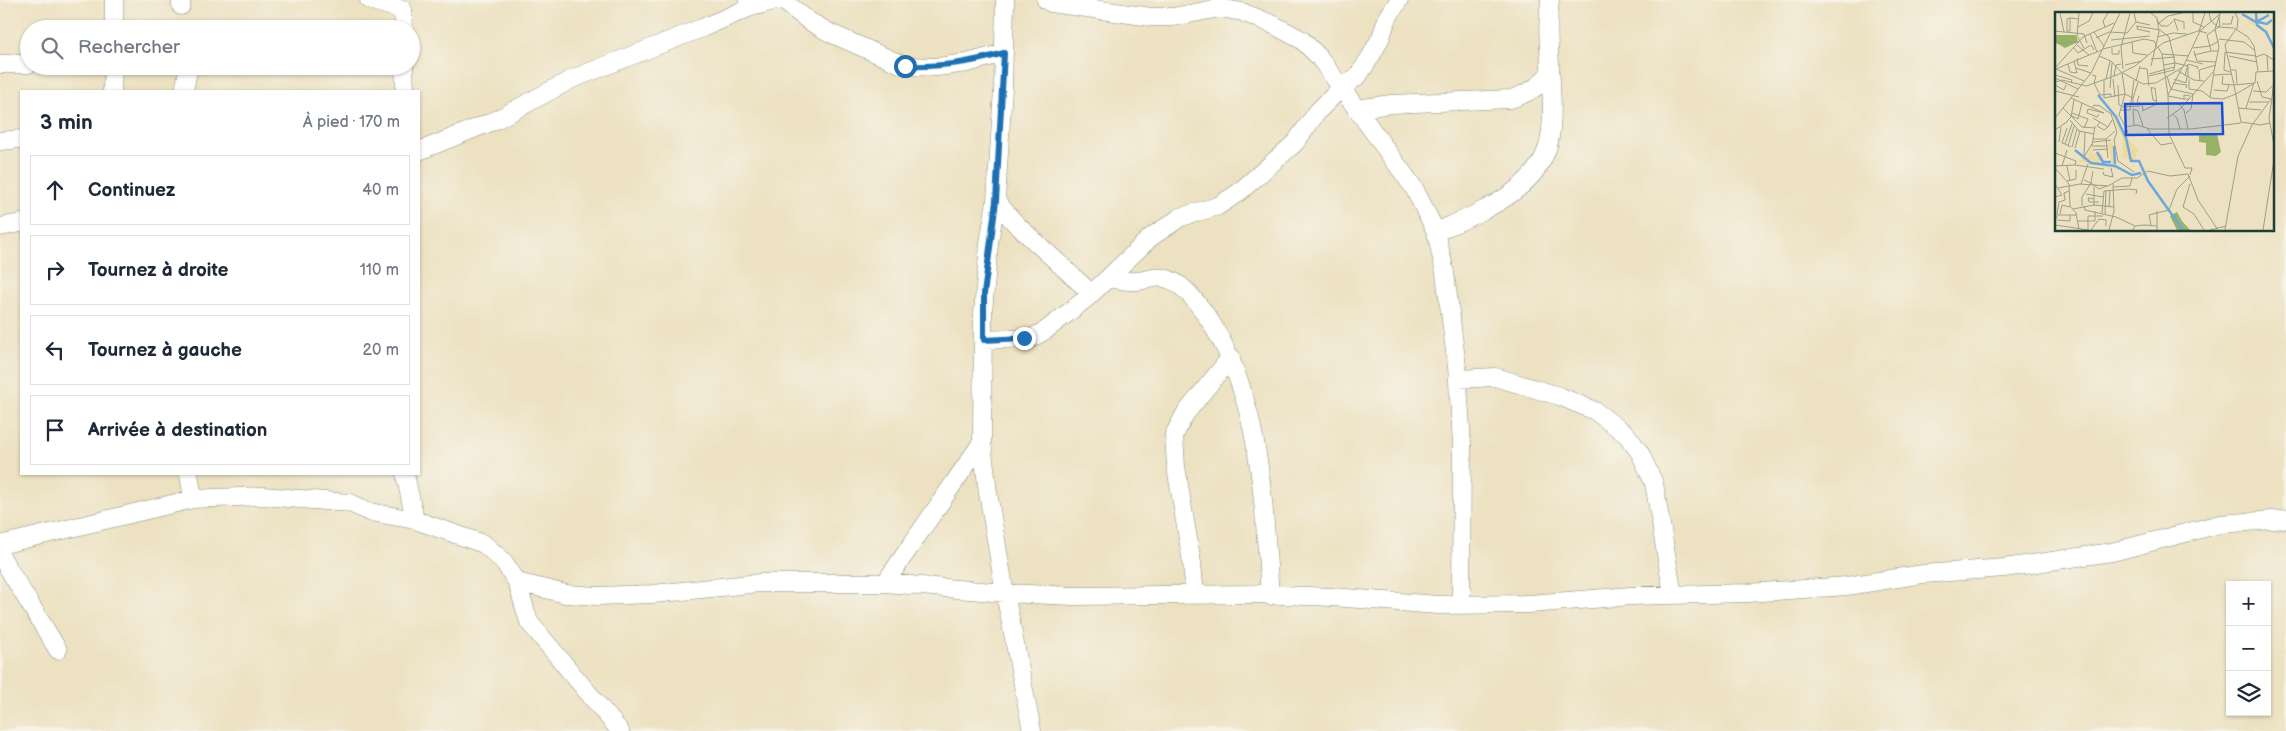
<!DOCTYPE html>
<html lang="fr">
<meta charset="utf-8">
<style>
:root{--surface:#fff;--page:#f2f2f3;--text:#1f2937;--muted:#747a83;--line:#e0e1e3}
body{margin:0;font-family:"Balsamiq Sans",sans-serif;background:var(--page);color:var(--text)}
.controls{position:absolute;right:15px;bottom:15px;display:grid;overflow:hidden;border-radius:0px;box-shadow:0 1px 4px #0004}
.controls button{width:45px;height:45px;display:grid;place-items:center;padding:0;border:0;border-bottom:1px solid var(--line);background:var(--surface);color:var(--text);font:25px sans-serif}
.stop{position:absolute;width:15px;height:15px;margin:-11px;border:4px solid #1f6fb2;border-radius:50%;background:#fff}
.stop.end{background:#1f6fb2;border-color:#fff;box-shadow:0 1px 5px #0008}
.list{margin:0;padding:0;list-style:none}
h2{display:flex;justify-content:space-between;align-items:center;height:65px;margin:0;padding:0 20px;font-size:21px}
h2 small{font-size:16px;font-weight:400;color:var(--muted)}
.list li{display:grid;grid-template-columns:32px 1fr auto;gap:15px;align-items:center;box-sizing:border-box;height:70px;margin:0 10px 10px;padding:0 10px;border:1px solid var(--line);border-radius:0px}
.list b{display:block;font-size:19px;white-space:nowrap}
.list em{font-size:16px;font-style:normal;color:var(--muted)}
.icon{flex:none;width:28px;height:28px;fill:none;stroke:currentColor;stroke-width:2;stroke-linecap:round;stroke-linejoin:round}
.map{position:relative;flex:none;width:2286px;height:731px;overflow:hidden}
.search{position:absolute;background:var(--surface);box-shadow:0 1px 4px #0004;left:20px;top:20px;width:400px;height:55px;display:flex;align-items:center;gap:12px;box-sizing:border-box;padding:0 18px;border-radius:28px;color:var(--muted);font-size:19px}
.panel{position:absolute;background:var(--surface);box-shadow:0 1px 4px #0004;left:20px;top:90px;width:400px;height:385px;border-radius:0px}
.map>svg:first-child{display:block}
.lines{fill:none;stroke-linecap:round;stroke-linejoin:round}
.minor-casing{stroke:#868f7a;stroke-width:19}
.minor{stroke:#fff;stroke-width:18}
.route{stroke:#1f6fb2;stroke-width:6}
.inset-river{fill:none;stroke:#6da7dd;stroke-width:2.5}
.inset-road{fill:none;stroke:#9a9f89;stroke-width:1}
.view{fill:#1d4ed8;fill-opacity:0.15;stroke:#1d4ed8;stroke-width:2.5}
.inset-edge{fill:none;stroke:#1f3d34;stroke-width:2.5}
</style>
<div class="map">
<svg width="2286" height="731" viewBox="0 0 2286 731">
<rect width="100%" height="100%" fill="#f7f3e8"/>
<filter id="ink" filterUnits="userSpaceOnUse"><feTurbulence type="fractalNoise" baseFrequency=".02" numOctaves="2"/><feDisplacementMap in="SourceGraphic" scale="10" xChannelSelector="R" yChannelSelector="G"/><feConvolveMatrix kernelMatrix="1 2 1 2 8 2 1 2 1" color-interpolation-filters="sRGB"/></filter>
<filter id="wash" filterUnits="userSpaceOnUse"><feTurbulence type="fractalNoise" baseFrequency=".0096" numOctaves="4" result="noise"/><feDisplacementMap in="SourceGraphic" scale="20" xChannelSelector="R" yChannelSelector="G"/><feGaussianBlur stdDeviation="1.12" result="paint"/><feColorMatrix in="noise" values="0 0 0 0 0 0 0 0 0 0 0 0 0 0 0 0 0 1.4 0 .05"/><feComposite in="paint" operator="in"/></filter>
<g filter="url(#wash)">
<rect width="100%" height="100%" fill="#ece1c1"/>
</g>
<g filter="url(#ink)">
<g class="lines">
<g class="minor-casing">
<path id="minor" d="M 369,0 L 403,10 L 404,29
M 782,0 L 809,21 L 830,33 L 905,66 L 937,67 L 967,63 L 1004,53
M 1005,0 L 1003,88 L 996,201 L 989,243 L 983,312 L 982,442 L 988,493 L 1005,593 L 1032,731
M 1046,0 L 1051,3 L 1151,17 L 1173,17 L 1220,8 L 1242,12 L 1272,24 L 1302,40 L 1319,57 L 1414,188 L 1436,232 L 1445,273 L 1457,367 L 1462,444 L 1461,604
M 181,6 L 181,0
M 751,7 L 778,0
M 114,29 L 114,0
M 0,64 L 29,64
M 404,66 L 405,91
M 112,91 L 113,66
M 184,91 L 189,66
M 1356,109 L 1391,104 L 1511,99 C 1529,93 1539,87 1550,72
M 0,141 L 21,139
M 419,151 L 496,120 L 572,79 L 702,28 L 751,7 L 748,0
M 996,201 L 1016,224 L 1091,293
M 0,227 L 21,223
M 1436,232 C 1478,213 1542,190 1550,137 C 1553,120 1552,101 1551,83 C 1550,55 1546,28 1550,0
M 1108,278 C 1118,280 1128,282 1138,281 C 1147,280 1155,276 1164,278 C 1182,282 1194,299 1204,312 C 1262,395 1263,499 1270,596
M 984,340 L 1032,338 L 1046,330 L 1087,298 L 1151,237 L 1181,217 L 1218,206 L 1238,193 L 1295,143 L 1318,111 L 1340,89 L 1358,76 L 1371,56 L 1381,37 L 1387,19 L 1399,0
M 1458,379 L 1495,377 L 1559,396 L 1595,411 L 1627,435 L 1640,453 L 1654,483 L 1673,595
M 189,474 L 193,499
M 405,474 L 415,520
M 0,545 L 193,499 L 263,496 L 350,503 L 370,512 L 415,520 L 484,544 L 504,562 L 517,582 L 566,594 L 598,596 L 653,594 L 760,583 L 885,583 L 1005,593 L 1074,596 L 1260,594 L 1332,597 L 1438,605 L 1529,604 L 1631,596 L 1748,593 L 1847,586 L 1923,574 L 2004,568 L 2112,552 L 2220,524 L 2286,519
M 0,555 L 58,650
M 517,582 L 529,622 L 620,731
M 885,583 L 982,442
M 1195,595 L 1192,563 L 1176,467 L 1174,435 L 1185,414 L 1231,357"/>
</g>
<use href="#minor" class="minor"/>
</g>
</g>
<g class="lines" filter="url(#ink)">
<path class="route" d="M 905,66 C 942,67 969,63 1004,53 L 996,201 L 984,294 L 984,340 L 1024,338"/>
</g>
<g transform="translate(2055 12)">
<rect width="219" height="219" fill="#ece1c1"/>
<path d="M 0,23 L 21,23 L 23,30 L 10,36 L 0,30 ZM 162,122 L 166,140 L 161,144 L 151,143 L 151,131 L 144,130 L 144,123 ZM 122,200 L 127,209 L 135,218 L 122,218 L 115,204 Z" fill="#97b366"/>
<path d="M 201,1 L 203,8 L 214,3 L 202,12 L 212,17 L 219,38 L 209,19 L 193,10 L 192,2 L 199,8 ZM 61,103 L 66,118 L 83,138 L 79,149 L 68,145 L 67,124 L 58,106 ZM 58,126 L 60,152 L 70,158 L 52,153 L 57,152 L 53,131 L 58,130 ZM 37,135 L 38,143 L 42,140 L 48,143 L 48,150 L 38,153 L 21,149 L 27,148 L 26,145 L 32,148 Z" fill="#eeda9e"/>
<path class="inset-river" d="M 201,1 L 202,13 L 211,20 L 219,36M 187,2 L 201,10 L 214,3M 203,10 L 212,12 L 217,8M 43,83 L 61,105 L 71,126 L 76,149 L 84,149 L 93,169 L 128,218M 59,134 L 60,152M 20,138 L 36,151 L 60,154 L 77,163 L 86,161M 42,140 L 48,150 L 56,150"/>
<path class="inset-road" d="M 5,1 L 9,20M 24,1 L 22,24 L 29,36M 79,1 L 81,10 L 95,13M 138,1 L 138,10 L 149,15M 150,1 L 144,19 L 152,21M 154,1 L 156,9 L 163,15 L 179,16 L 193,25 L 199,34 L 203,59M 180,1 L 183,7 L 182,17M 15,6 L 12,7 L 12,19 L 15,19M 102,8 L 106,14 L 113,14 L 118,9M 103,12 L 113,4 L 127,1M 167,12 L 176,12 L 178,4M 81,14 L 105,18 L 114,25 L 120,51 L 109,53M 83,14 L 82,17 L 95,20M 23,15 L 34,9 L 38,1M 50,15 L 48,9 L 53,1M 181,17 L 170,33 L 179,73 L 200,71 L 201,60 L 219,59M 0,19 L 29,22 L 32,31M 15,19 L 15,6 L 24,7M 123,19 L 119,7 L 129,10 L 129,17M 39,20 L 49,34M 35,22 L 42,40M 102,25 L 118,21 L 132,22M 41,26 L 54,20 L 72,21 L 81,10M 164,27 L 189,30 L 199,38M 56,28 L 95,24M 77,30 L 78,41 L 92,43M 0,31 L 24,30M 22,33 L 34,43 L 47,38M 18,35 L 23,41 L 36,33 L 39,38M 103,35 L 107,42 L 134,44M 57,36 L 57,42 L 64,42 L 64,38M 138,36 L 155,34 L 164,29M 48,37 L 89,27 L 99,29 L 102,35M 139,39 L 142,49 L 161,50M 163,39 L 156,39 L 152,23 L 165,14 L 164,5M 107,42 L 113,83 L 114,122 L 130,156 L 137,156 L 135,163M 139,43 L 156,39M 212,43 L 213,59M 44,44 L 56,49 L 67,61M 174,44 L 202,50M 201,45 L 209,42 L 219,48M 22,46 L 23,53 L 33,54M 96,47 L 120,45M 131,48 L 148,52M 120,51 L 133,54 L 133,65M 13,52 L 15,60 L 22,61 L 19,49M 70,53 L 87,49M 96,54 L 104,20 L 102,6 L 96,1M 0,56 L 28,25 L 59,11M 21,56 L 36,61M 85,56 L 92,57 L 94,74M 1,57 L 34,43M 1,57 L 29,69M 68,57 L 66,35 L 75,1M 176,58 L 181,58 L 182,72M 123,59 L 139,68 L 149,69M 175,60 L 169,58 L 170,40 L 201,44M 67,61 L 70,82 L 64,103 L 73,120M 68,61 L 88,72 L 101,71 L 128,55 L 145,19M 94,62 L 119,55M 0,63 L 17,68 L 16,71M 37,63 L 41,64 L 39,71 L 45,83 L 56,82 L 56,85M 159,63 L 177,62M 59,64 L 61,53 L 66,52M 94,64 L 119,58 L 120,51M 112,64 L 116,77 L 138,82 L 136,97 L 131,101M 130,64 L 133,52 L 143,55 L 142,57M 168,64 L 167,72 L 179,73M 0,66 L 23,77M 51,67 L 55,49M 58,67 L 60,85M 119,67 L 131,71 L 132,64M 134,67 L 134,77 L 147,79 L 156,86 L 168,87 L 181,82M 49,68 L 49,86 L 70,82 L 78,86 L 78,92M 81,69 L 85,54M 145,69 L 144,58 L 161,53M 202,69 L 207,85 L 216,87M 0,70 L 7,68 L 31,74 L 62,63 L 80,54 L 108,31 L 146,18 L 166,1M 118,71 L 132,73 L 131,76M 0,73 L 9,78 L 11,73M 63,73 L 64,93 L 67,94M 179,73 L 186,110 L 206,113 L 215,111M 96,75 L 98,88 L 101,89M 55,76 L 57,51M 159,78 L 172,79 L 174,73M 0,79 L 24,85M 198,79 L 211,80 L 217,74M 181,82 L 198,72M 113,83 L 127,56M 84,84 L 82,90 L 87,92 L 88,98M 113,84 L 129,87M 155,85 L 159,60M 16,86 L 49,101M 78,86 L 83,70M 134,87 L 129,87 L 129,83 L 135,84M 217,87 L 214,106 L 219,133M 194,90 L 213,90M 113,91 L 124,92 L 129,98 L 133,117M 67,95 L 85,94M 8,96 L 27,115 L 40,116M 37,96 L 39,93 L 45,94 L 56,102 L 62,120 L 59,128 L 63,149 L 79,160M 183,96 L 206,98M 191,96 L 199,71M 33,97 L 49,101M 33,97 L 32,101 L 42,105 L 44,102M 78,97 L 83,99 L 88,114M 78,97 L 79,113M 66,98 L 75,98 L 79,68M 87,99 L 102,92 L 100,76 L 96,76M 17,101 L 33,107 L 29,116M 118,103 L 122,106 L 125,117M 17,104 L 23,107 L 27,91M 0,106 L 36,61 L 65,1M 38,106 L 53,115 L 57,108M 112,106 L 125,97 L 159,59 L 164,35 L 160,17 L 165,2M 15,108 L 24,119 L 39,122M 12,109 L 16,105 L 19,88M 45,110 L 42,114 L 49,118 L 53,115M 40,114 L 37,134 L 53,134M 70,115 L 82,113 L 95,117 L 136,117 L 186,111M 92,117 L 106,133 L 117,131M 0,118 L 13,109M 38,127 L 51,127 L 60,119M 51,127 L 53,146M 4,130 L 6,115M 38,130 L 56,128M 10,132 L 7,131 L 12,116M 13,134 L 19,114M 16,135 L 10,132 L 17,112M 17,135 L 22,117M 20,136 L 25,119M 38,138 L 53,137M 0,141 L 21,149 L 20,153M 29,145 L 30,120M 29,145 L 37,132M 0,154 L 20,153 L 49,157M 7,154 L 12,138M 12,154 L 15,169M 0,156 L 14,172 L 15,194 L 21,201 L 24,217M 48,160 L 49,163 L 58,165 L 56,156M 29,168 L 36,171 L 38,159M 12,169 L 21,167 L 21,158M 0,172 L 7,183 L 0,185M 26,172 L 33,152M 135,172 L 128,195 L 139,202 L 149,218M 39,175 L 39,194M 58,175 L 75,174 L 77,166M 3,176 L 25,172 L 53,174 L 67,166 L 82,166 L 93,159 L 115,164 L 133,162 L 143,188 L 163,218M 49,179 L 73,177 L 82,178 L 81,182M 31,182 L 48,185M 39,187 L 33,186 L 34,190 L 44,190M 27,194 L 27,185 L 36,171 L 44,177 L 52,174M 29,194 L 30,198 L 61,205 L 80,214M 54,195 L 55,179M 18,197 L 39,193 L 59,195M 47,201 L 49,179M 5,202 L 7,193 L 15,195M 50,202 L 51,179M 2,203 L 4,190 L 10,188 L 9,181 L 14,179M 0,208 L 3,203 L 22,203M 2,208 L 15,209 L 15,203M 22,209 L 40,209 L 40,199M 0,213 L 34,218M 96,213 L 94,203 L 114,198 L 122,177 L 135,164M 33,217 L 33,204 L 48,204M 36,218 L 44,207 L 51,208 L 51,214M 54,218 L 59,199 L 58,172M 78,218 L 80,214 L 89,213 L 102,214M 102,218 L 102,199M 155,218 L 171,214M 170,218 L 183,144 L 197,113 L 217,86 L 219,67M 208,218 L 219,148"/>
<path class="view" d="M 167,91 L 168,122 L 71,123 L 70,92 Z"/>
<rect width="219" height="219" class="inset-edge"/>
</g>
</svg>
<div class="controls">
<button>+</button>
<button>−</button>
<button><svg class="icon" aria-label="layers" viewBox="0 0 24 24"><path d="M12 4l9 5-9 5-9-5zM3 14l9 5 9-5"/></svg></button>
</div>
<div class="stop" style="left:905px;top:66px"></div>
<div class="stop end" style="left:1024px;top:338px"></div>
<div class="search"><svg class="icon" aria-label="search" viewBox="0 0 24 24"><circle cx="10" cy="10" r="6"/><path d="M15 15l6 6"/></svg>Rechercher</div>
<section class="panel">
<h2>3 min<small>À pied · 170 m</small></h2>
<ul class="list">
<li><svg class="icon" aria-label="ahead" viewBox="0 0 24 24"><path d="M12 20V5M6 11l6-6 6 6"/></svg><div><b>Continuez</b></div><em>40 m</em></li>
<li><svg class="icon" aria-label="right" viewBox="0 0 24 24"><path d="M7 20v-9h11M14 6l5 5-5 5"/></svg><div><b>Tournez à droite</b></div><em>110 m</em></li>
<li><svg class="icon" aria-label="left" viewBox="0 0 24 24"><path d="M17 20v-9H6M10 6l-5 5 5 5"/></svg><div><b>Tournez à gauche</b></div><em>20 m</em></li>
<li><svg class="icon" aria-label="arrive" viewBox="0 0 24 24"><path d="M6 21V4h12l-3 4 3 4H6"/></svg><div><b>Arrivée à destination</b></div></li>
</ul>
</section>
</div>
